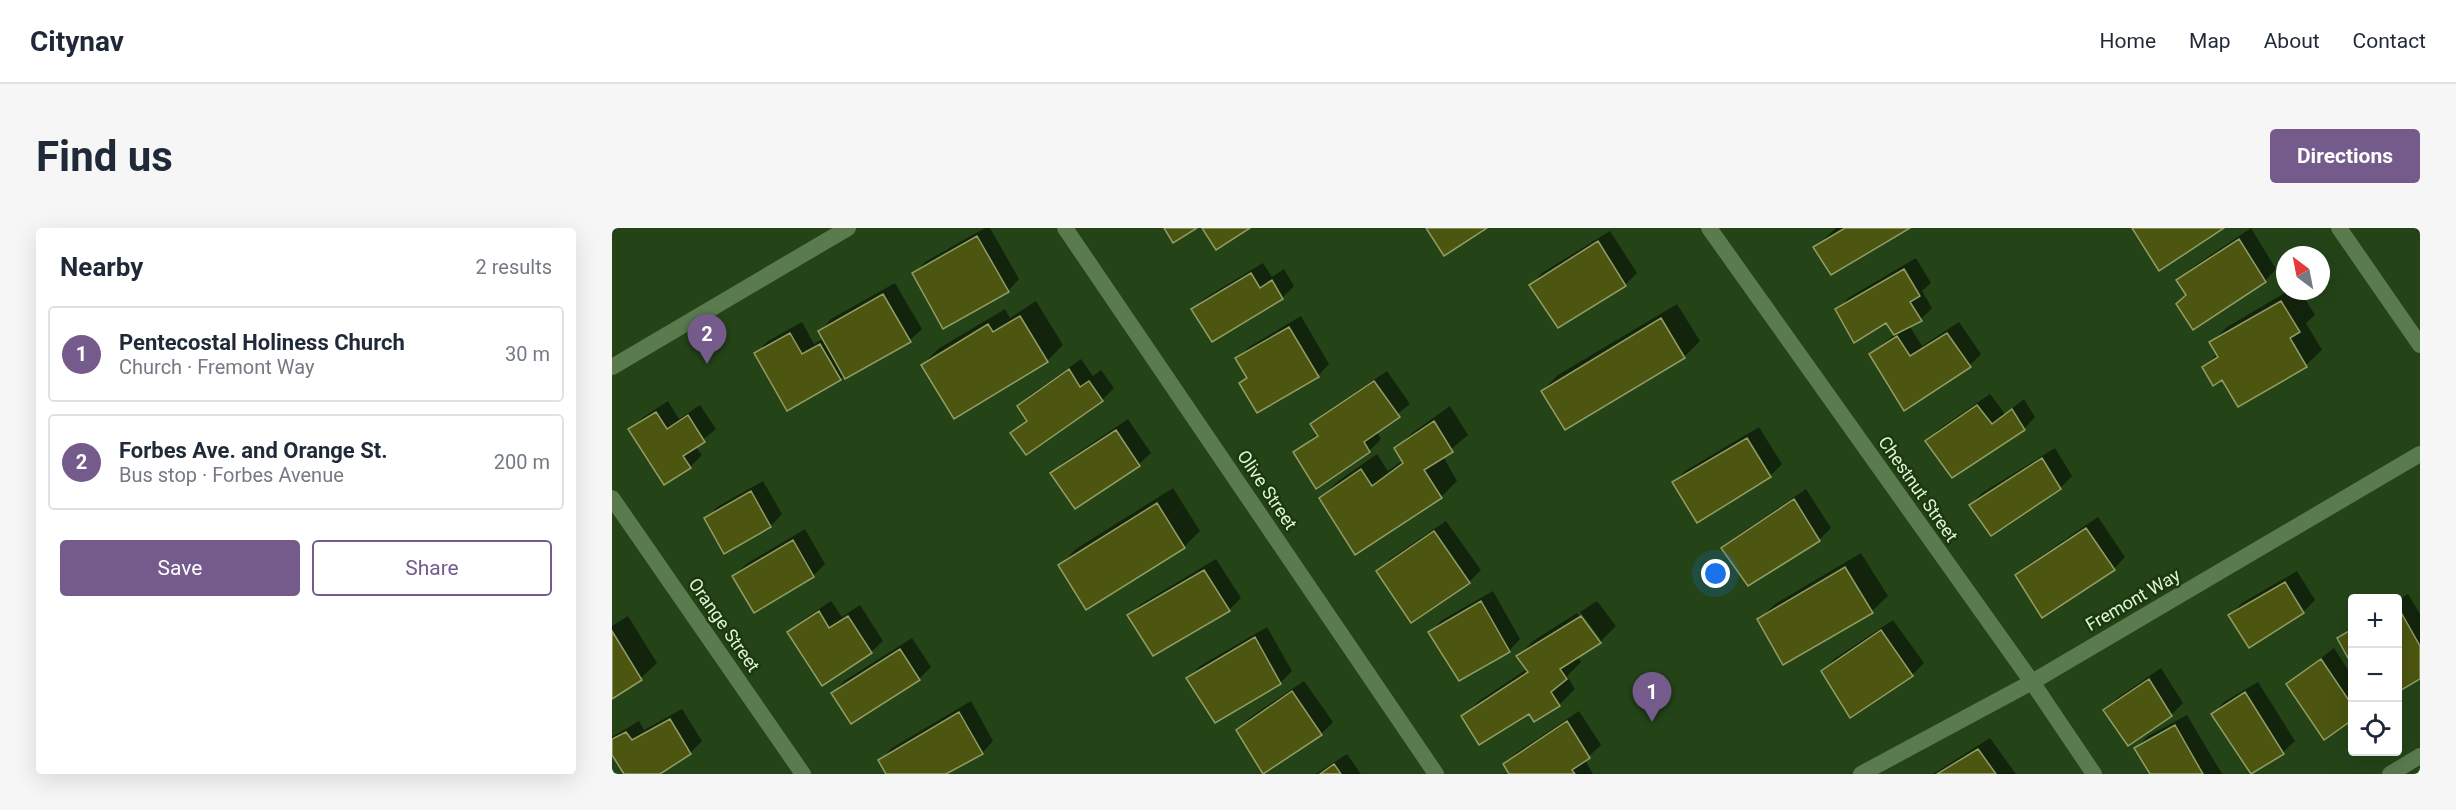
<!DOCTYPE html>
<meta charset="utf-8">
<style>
:root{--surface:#fff;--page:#f6f6f7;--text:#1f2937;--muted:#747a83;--line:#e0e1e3;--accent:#745b8c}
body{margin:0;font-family:Roboto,sans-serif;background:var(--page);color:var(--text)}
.controls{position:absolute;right:18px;bottom:18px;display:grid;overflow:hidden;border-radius:6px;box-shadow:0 6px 24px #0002}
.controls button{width:54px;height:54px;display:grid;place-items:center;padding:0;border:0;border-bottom:2px solid var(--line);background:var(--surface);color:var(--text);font:30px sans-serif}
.compass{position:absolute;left:1664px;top:18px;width:54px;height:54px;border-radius:50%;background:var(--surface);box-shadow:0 6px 24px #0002;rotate:328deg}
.you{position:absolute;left:1104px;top:346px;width:21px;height:21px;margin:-15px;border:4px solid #fff;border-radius:50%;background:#1a73e8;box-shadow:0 0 0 9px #1a73e833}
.badge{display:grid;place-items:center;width:39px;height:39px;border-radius:50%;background:var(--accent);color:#fff;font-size:20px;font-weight:700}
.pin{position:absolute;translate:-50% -50px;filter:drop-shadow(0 2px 3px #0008)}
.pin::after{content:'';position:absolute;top:32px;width:21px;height:18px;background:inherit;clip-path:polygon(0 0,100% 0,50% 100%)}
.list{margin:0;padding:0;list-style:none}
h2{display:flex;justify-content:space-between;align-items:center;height:78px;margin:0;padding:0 24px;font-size:26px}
h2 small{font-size:20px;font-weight:400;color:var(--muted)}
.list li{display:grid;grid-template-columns:39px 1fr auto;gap:18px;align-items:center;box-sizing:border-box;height:96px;margin:0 12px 12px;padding:0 12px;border:2px solid var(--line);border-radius:6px}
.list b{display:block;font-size:22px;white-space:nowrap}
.list p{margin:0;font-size:20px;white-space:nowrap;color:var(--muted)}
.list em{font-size:20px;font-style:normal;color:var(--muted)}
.actions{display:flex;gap:12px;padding:18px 24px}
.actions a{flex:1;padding:14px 0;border:2px solid var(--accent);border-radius:6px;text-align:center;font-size:21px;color:var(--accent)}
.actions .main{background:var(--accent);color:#fff}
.icon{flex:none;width:33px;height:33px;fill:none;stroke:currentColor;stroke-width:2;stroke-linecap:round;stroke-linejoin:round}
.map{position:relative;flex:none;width:1808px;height:546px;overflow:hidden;border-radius:6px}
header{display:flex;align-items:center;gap:36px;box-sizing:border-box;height:84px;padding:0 30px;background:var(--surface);border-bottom:2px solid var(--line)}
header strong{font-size:28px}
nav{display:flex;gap:33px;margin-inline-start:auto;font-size:21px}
.intro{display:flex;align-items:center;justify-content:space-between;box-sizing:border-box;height:144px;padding:0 36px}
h1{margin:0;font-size:42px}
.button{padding:15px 27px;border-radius:6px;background:var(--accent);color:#fff;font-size:21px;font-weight:700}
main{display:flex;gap:36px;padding:0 36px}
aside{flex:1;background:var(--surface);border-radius:6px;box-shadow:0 6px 24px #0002}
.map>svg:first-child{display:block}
.shadow{fill:#0007}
.building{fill:#4c5610;stroke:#929d64;stroke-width:1.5}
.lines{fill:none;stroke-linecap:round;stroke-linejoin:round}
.minor{stroke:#597b4d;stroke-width:16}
.labels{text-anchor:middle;stroke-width:5;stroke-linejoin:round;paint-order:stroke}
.street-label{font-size:18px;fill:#e1f4da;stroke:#1a390c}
</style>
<header>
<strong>Citynav</strong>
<nav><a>Home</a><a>Map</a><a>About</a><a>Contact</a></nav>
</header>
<div class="intro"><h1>Find us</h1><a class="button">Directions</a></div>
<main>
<aside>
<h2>Nearby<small>2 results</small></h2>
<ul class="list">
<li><span class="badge">1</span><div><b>Pentecostal Holiness Church</b><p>Church · Fremont Way</p></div><em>30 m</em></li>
<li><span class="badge">2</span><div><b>Forbes Ave. and Orange St.</b><p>Bus stop · Forbes Avenue</p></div><em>200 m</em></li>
</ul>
<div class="actions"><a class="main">Save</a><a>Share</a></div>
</aside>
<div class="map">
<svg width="1808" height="546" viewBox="0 0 1808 546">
<rect width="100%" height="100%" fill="#244418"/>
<path class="shadow" d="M 373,0 L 378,0 L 407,51 L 396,63 L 302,46 L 313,34 Z
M 1224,0 L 1295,0 L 1203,19 Z
M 1639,0 L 1664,41 L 1653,53 L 1575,67 L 1566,53 L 1578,41 Z
M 998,3 L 1025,45 L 1013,57 L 919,57 L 930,45 Z
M 1304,30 L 1319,55 L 1310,63 L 1320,80 L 1309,91 L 1297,97 L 1310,118 L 1347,94 L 1369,126 L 1358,137 L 1258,126 L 1283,106 L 1275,93 L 1225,82 L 1236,70 Z
M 651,35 L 660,49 L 672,41 L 682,58 L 670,70 L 581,81 L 593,70 Z
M 283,55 L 310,101 L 298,112 L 228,151 L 144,125 L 156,113 L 190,94 L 202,116 L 212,110 L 208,103 L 219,91 Z
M 1676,63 L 1688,63 L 1703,87 L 1694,95 L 1710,122 L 1694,137 L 1627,177 L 1610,150 L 1592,139 L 1606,125 L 1599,115 L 1615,99 Z
M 424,73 L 451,117 L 435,133 L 310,137 L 326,121 L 393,81 L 398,90 Z
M 1065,76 L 1088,113 L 1072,129 L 953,200 L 930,163 L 946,147 Z
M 689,88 L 717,136 L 706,148 L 629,155 L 636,148 L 625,130 L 637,119 Z
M 469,131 L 481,148 L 489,142 L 502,160 L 490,172 L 400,205 L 415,191 L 406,178 L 418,167 Z
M 775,143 L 798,176 L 764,203 L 769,211 L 757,223 L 683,224 L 706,205 L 700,196 L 712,185 Z
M 1378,166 L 1393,186 L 1412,171 L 1423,189 L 1412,201 L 1315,213 L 1327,201 Z
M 56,173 L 67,191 L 88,177 L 104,201 L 83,218 L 90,227 L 78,239 L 18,202 L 30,190 Z
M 838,178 L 856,207 L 831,228 L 845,253 L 829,269 L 709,270 L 725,254 L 765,226 L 776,243 L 791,232 L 784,220 L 800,205 Z
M 516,191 L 539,225 L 527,236 L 440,245 L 452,234 Z
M 1147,199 L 1170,236 L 1158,248 L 1086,293 L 1062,255 L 1073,243 Z
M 1443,220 L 1460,248 L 1448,260 L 1379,306 L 1358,277 L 1370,265 Z
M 151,253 L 170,286 L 159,298 L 113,324 L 94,291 L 105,279 Z
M 561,260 L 588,303 L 572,319 L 448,337 L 464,321 Z
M 1194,261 L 1219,300 L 1207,312 L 1111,320 L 1123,309 Z
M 1486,289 L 1513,329 L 1502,341 L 1405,347 L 1417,336 Z
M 834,293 L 869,342 L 857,354 L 766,343 L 778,331 Z
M 193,301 L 213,336 L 201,348 L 122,348 L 134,336 Z
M 1249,325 L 1276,368 L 1260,383 L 1172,435 L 1147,392 L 1163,376 Z
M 604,331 L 629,370 L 617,382 L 541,426 L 517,387 L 529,376 Z
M 1685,343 L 1703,372 L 1691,384 L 1637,418 L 1618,387 L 1630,375 Z
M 881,363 L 908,411 L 897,423 L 818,404 L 830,392 Z
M 1796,366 L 1808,386 L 1808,450 L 1786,463 L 1786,372 Z
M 219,373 L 230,389 L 248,377 L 271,413 L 259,424 L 177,404 L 189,393 Z
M 985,373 L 1004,398 L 988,414 L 966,428 L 969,434 L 955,448 L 963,461 L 947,477 L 922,492 L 917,484 L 851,488 L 867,473 L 915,441 L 906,429 L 921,413 L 965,385 L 985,412 L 989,412 L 968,384 Z
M 16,388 L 45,435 L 29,450 L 0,469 L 0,398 Z
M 1281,392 L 1312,435 L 1300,447 L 1211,443 L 1222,431 Z
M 1740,397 L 1740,434 L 1727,410 Z
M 655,399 L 680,443 L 668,455 L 576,450 L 588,438 Z
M 300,410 L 319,439 L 307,451 L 221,465 L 232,453 Z
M 1722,420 L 1740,448 L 1740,490 L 1712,510 L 1676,456 Z
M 1549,440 L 1571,475 L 1559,487 L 1492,483 L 1504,471 Z
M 692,453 L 721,494 L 709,506 L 626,502 L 637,490 Z
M 1646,454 L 1683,513 L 1671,524 L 1601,486 L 1612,474 Z
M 359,473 L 381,513 L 370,525 L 331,546 L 275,546 L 268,532 L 280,520 Z
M 70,481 L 90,513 L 78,525 L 45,546 L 14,546 L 0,524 L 0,509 L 27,493 L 32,502 Z
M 967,483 L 989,517 L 973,532 L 981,546 L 899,546 L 893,536 L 904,525 Z
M 1575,487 L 1610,546 L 1540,546 L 1524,520 L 1536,508 Z
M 1378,510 L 1404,546 L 1321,546 Z
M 735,526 L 749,546 L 704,546 Z"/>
<path class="building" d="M 552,0 L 585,0 L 561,15 Z
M 590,0 L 638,0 L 604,22 Z
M 814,0 L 875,0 L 832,28 Z
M 1233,0 L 1298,0 L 1219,47 L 1201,19 Z
M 1520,0 L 1612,0 L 1547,43 Z
M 365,8 L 397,64 L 331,101 L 300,45 Z
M 1627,11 L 1654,54 L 1581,102 L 1564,76 L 1574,67 L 1564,52 Z
M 986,13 L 1014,58 L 946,100 L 917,57 Z
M 1292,41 L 1308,68 L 1298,74 L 1310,93 L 1282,107 L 1274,95 L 1242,115 L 1223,81 Z
M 639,45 L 648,60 L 660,52 L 671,71 L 600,114 L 579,81 Z
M 271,66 L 299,114 L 233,151 L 206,103 Z
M 1669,73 L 1688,104 L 1678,110 L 1695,139 L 1626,179 L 1610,152 L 1601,158 L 1590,139 L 1606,129 L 1597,114 Z
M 408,88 L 436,134 L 342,191 L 309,137 L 376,96 L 381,104 Z
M 1049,90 L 1073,130 L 953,202 L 929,163 Z
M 677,99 L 707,149 L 645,185 L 627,155 L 635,150 L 623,130 Z
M 178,105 L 190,126 L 208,116 L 229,152 L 175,183 L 142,125 Z
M 1335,105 L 1359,139 L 1292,183 L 1257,126 L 1285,108 L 1298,128 Z
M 457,141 L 468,159 L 477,153 L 491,173 L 414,227 L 398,205 L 415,193 L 405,178 Z
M 762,153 L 788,189 L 752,214 L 758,224 L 704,261 L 681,224 L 706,208 L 698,196 Z
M 1365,177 L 1380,196 L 1400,181 L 1413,202 L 1340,250 L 1313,213 Z
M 44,184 L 55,201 L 76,187 L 93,214 L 71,228 L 79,240 L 52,257 L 16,201 Z
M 822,193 L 841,224 L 812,242 L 830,270 L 743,327 L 707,270 L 749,241 L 760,258 L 791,235 L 782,220 Z
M 504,202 L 528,238 L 463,281 L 438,245 Z
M 1135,210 L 1159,249 L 1085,295 L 1060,254 Z
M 1430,230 L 1449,261 L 1379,308 L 1357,277 Z
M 139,263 L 159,299 L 112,326 L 92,290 Z
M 1182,271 L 1208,313 L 1136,358 L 1109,320 Z
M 545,275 L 573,320 L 474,382 L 446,337 Z
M 1474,300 L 1503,342 L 1430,390 L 1403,347 Z
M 822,303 L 858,355 L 799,395 L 764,343 Z
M 181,312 L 202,349 L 142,385 L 120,348 Z
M 1233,339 L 1261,385 L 1171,437 L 1145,391 Z
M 592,342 L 618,383 L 541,428 L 515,387 Z
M 1673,354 L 1692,385 L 1637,420 L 1616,387 Z
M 869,373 L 898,424 L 847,453 L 816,404 Z
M 1786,379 L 1808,418 L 1808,451 L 1786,464 Z
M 207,383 L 217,400 L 236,388 L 260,425 L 210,458 L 175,404 Z
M 969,388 L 989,415 L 948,441 L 955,451 L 939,464 L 948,478 L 922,494 L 917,486 L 867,517 L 849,488 L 916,444 L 904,428 Z
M 1740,401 L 1740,437 L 1725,410 Z
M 1269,402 L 1301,448 L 1238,490 L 1209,443 Z
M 0,403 L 30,452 L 0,471 Z
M 643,409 L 669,456 L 603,495 L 574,450 Z
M 288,421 L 308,452 L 239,496 L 219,465 Z
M 1709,431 L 1740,477 L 1740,492 L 1712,512 L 1674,456 Z
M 1537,451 L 1560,488 L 1516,518 L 1491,482 Z
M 680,463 L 710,507 L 651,546 L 624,502 Z
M 1633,464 L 1672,526 L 1639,546 L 1599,486 Z
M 347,484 L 371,526 L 334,546 L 274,546 L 266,532 Z
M 58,491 L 79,526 L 48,546 L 12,546 L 0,527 L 0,511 L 14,504 L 20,512 Z
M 955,493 L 978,530 L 960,542 L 963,546 L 897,546 L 891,536 Z
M 1563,497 L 1591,546 L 1538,546 L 1522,520 Z
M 1366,521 L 1384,546 L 1325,546 Z
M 722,536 L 729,546 L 708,546 Z"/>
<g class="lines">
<path class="minor" d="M 453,0 L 824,546
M 1097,0 L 1420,454 L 1482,546
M 1727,0 L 1808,117
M 0,139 L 236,0
M 0,270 L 191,546
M 1249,546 L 1420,454 L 1808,226
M 1778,546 L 1808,528"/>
</g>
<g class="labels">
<g class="street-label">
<text transform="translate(1306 261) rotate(55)" y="6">Chestnut Street</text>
<text transform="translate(655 262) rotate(56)" y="6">Olive Street</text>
<text transform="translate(1521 372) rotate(-30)" y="6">Fremont Way</text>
<text transform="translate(112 397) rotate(55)" y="6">Orange Street</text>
</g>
</g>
</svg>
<div class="controls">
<button>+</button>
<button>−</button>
<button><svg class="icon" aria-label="locate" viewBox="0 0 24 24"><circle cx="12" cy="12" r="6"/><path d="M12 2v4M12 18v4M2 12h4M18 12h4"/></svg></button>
</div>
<svg class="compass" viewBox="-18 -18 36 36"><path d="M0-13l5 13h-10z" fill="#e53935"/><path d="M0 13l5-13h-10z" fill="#747a83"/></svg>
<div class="you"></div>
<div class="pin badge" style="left:1040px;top:494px">1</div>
<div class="pin badge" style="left:95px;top:136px">2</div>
</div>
</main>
